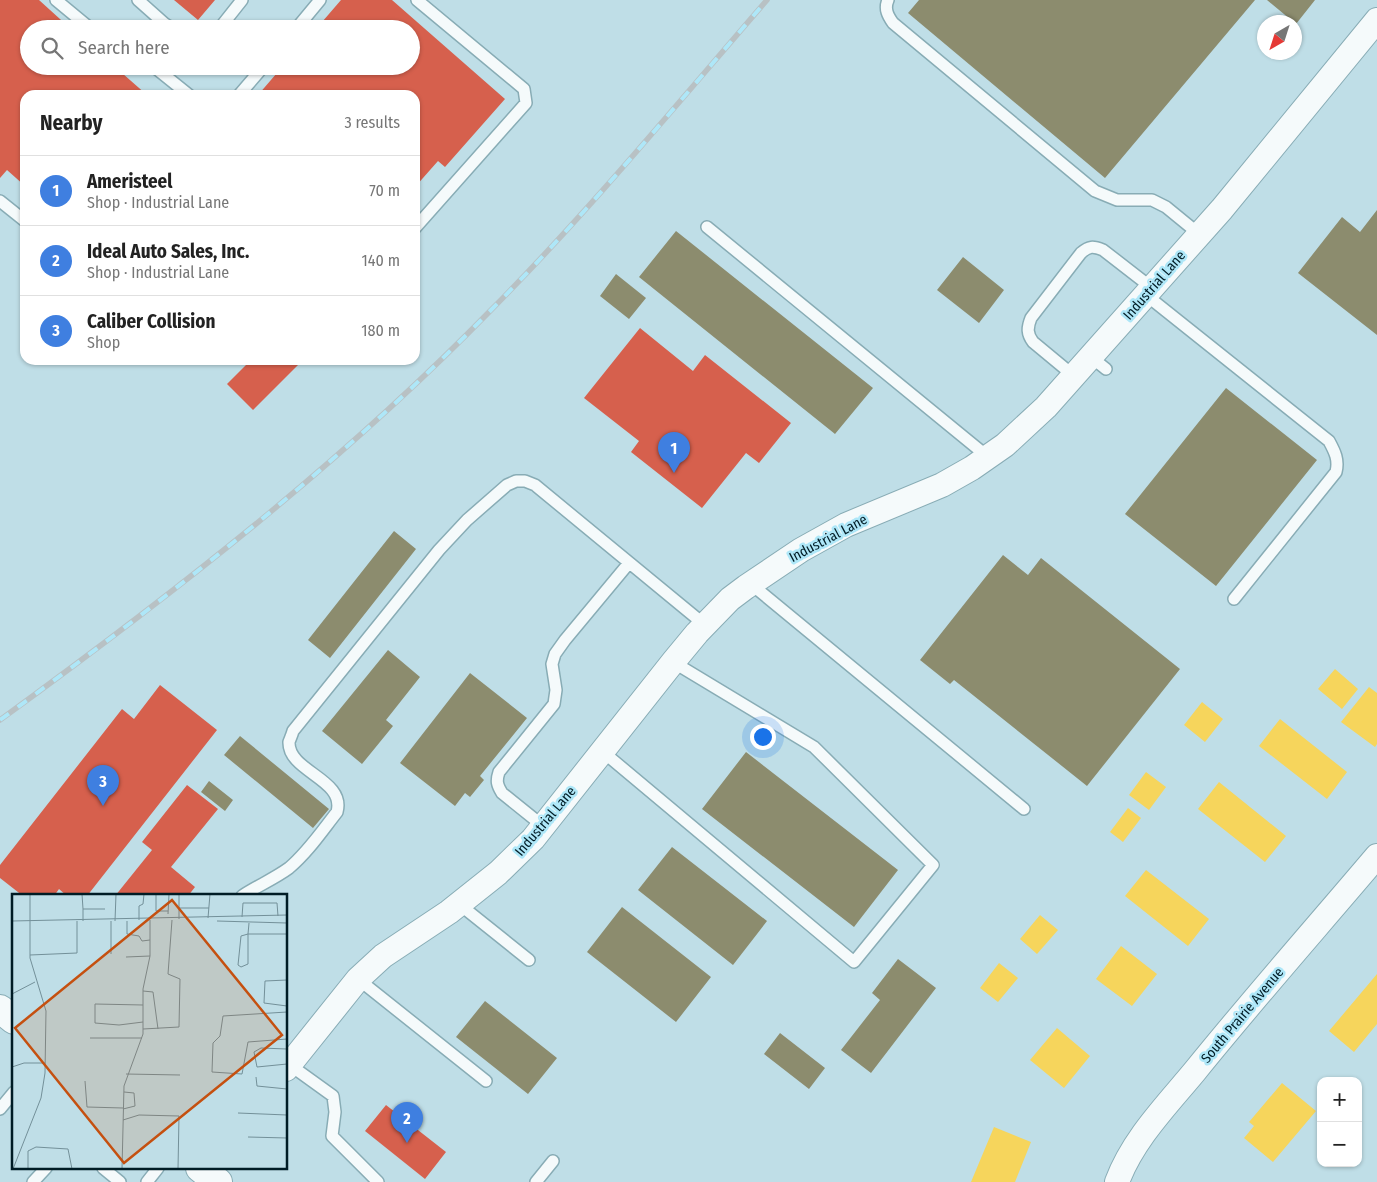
<!DOCTYPE html>
<meta charset="utf-8">
<style>
:root{--surface:#fff;--page:#f2f2f2;--text:#222;--muted:#767676;--line:#e0e0e0;--accent:#436069}
body{margin:0;font-family:"Fira Sans Condensed",sans-serif;background:var(--page);color:var(--text)}
.controls{position:absolute;right:15px;bottom:15px;display:grid;overflow:hidden;border-radius:10px;box-shadow:0 1px 4px #0004}
.controls button{width:45px;height:45px;display:grid;place-items:center;padding:0;border:0;border-bottom:1px solid var(--line);background:var(--surface);color:var(--text);font:25px sans-serif}
.compass{position:absolute;left:1257px;top:15px;width:45px;height:45px;border-radius:50%;background:var(--surface);box-shadow:0 1px 4px #0004;rotate:219deg}
.you{position:absolute;left:762px;top:736px;width:18px;height:18px;margin:-12px;border:4px solid #fff;border-radius:50%;background:#1a73e8;box-shadow:0 0 0 8px #1a73e833}
.badge{display:grid;place-items:center;width:32px;height:32px;border-radius:50%;background:var(--accent);color:#fff;font-size:16px;font-weight:700}
.pin{position:absolute;translate:-50% -41px;filter:drop-shadow(0 1px 2px #0008)}
.pin::after{content:'';position:absolute;top:26px;width:18px;height:15px;background:inherit;clip-path:polygon(0 0,100% 0,50% 100%)}
.list{margin:0;padding:0;list-style:none}
h2{display:flex;justify-content:space-between;align-items:center;height:65px;margin:0;padding:0 20px;font-size:21px}
h2 small{font-size:16px;font-weight:400;color:var(--muted)}
.list li{display:grid;grid-template-columns:32px 1fr auto;gap:15px;align-items:center;box-sizing:border-box;height:70px;padding:0 20px;border-top:1px solid var(--line)}
.list b{display:block;font-size:19px;white-space:nowrap}
.list p{margin:0;font-size:16px;white-space:nowrap;color:var(--muted)}
.list em{font-size:16px;font-style:normal;color:var(--muted)}
.icon{flex:none;width:28px;height:28px;fill:none;stroke:currentColor;stroke-width:2;stroke-linecap:round;stroke-linejoin:round}
.map{position:relative;flex:none;width:1377px;height:1182px;overflow:hidden}
.search{position:absolute;background:var(--surface);box-shadow:0 1px 4px #0004;left:20px;top:20px;width:400px;height:55px;display:flex;align-items:center;gap:12px;box-sizing:border-box;padding:0 18px;border-radius:28px;color:var(--muted);font-size:19px}
.panel{position:absolute;background:var(--surface);box-shadow:0 1px 4px #0004;left:20px;top:90px;width:400px;height:275px;border-radius:15px}
.map>svg:first-child{display:block}
.homes{fill:#f6d55c}
.shops{fill:#d6604d}
.industry{fill:#8c8c6e}
.lines{fill:none;stroke-linecap:round;stroke-linejoin:round}
.service-casing{stroke:#88acb5;stroke-width:14}
.minor-casing{stroke:#88acb5;stroke-width:26}
.secondary-casing{stroke:#88acb5;stroke-width:30}
.service{stroke:#f5fafb;stroke-width:11}
.minor{stroke:#f5fafb;stroke-width:24}
.secondary{stroke:#f5fafb;stroke-width:28}
.rail-casing{stroke:#b8c1c4;stroke-width:5.5}
.rail{stroke:#aee7f8;stroke-width:4;stroke-dasharray:11;stroke-linecap:butt}
.labels{text-anchor:middle;stroke-width:5;stroke-linejoin:round;paint-order:stroke}
.street-label{font-size:14px;fill:#001c25;stroke:#aee7f8}
.inset-road{fill:none;stroke:#739099;stroke-width:1}
.view{fill:#c55010;fill-opacity:0.15;stroke:#c55010;stroke-width:2.5}
.inset-edge{fill:none;stroke:#001c25;stroke-width:2.5}
</style>
<div class="map">
<svg width="1377" height="1182" viewBox="0 0 1377 1182">
<rect width="100%" height="100%" fill="#bfdee7"/>
<path class="homes" d="M 1335,669 L 1358,689 L 1342,709 L 1318,689 Z
M 1369,687 L 1377,693 L 1377,744 L 1375,747 L 1341,722 Z
M 1202,702 L 1223,719 L 1205,742 L 1184,725 Z
M 1280,719 L 1347,772 L 1327,799 L 1259,746 Z
M 1146,772 L 1166,787 L 1149,810 L 1129,795 Z
M 1219,782 L 1286,836 L 1265,862 L 1198,809 Z
M 1128,808 L 1141,818 L 1123,842 L 1110,832 Z
M 1146,870 L 1209,919 L 1188,946 L 1125,896 Z
M 1040,915 L 1058,930 L 1037,954 L 1020,939 Z
M 1121,946 L 1157,974 L 1132,1006 L 1096,979 Z
M 999,963 L 1018,978 L 998,1002 L 980,988 Z
M 1377,974 L 1377,1024 L 1354,1052 L 1329,1031 Z
M 1057,1028 L 1090,1056 L 1064,1088 L 1030,1060 Z
M 1282,1083 L 1316,1111 L 1273,1162 L 1244,1138 L 1254,1126 L 1249,1122 Z
M 994,1127 L 1031,1142 L 1015,1182 L 971,1182 Z"/>
<path class="shops" d="M 0,0 L 39,0 L 71,29 L 29,29 L 29,66 L 114,66 L 147,95 L 25,95 L 25,186 L 7,170 L 0,178 Z
M 174,0 L 215,0 L 198,20 Z
M 341,0 L 392,0 L 505,99 L 445,167 L 438,161 L 415,187 L 415,95 L 258,95 L 283,66 L 411,66 L 411,29 L 316,29 Z
M 640,328 L 693,371 L 705,355 L 791,423 L 759,463 L 746,453 L 702,508 L 631,452 L 639,441 L 584,398 Z
M 251,360 L 303,360 L 253,410 L 227,384 Z
M 160,685 L 217,730 L 87,896 L 67,896 L 59,889 L 54,896 L 23,896 L 0,878 L 0,865 L 122,709 L 134,719 Z
M 187,785 L 218,809 L 171,867 L 195,887 L 188,896 L 115,896 L 152,850 L 142,842 Z
M 386,1105 L 446,1152 L 425,1179 L 365,1131 Z"/>
<path class="industry" d="M 919,0 L 1255,0 L 1105,178 L 908,13 Z
M 1267,0 L 1315,0 L 1296,24 Z
M 1377,210 L 1377,335 L 1298,273 L 1342,217 L 1360,232 Z
M 676,231 L 873,388 L 835,434 L 639,277 Z
M 963,257 L 1004,290 L 979,323 L 937,290 Z
M 616,274 L 646,298 L 629,319 L 600,296 Z
M 1226,388 L 1317,460 L 1216,586 L 1125,514 Z
M 394,531 L 416,549 L 330,658 L 308,640 Z
M 1003,555 L 1028,575 L 1041,558 L 1180,669 L 1087,786 L 954,680 L 950,684 L 920,660 Z
M 388,650 L 420,677 L 386,720 L 393,726 L 362,764 L 322,731 Z
M 470,673 L 527,718 L 480,776 L 484,780 L 470,797 L 465,793 L 455,806 L 400,763 Z
M 240,736 L 329,809 L 313,828 L 224,755 Z
M 746,752 L 898,870 L 854,927 L 702,809 Z
M 209,781 L 233,800 L 225,811 L 201,792 Z
M 672,847 L 767,921 L 733,965 L 638,890 Z
M 622,907 L 711,977 L 676,1022 L 587,952 Z
M 898,959 L 936,988 L 871,1073 L 841,1050 L 880,1000 L 872,993 Z
M 485,1001 L 557,1058 L 528,1094 L 456,1037 Z
M 780,1033 L 825,1068 L 809,1089 L 764,1054 Z"/>
<g class="lines">
<g class="service-casing">
<path id="service" d="M 56,0 L 91,29
M 138,0 L 165,24 L 173,29
M 888,0 C 884,9 888,16 893,23 L 1095,191 L 1117,200 L 1152,200 L 1166,207 L 1199,234
M 219,29 L 242,0
M 296,29 L 320,0
M 153,66 L 189,95
M 239,95 L 264,66
M 0,201 L 25,221
M 707,227 L 988,457
M 415,228 L 526,103 L 524,89 L 417,0
M 1146,295 L 1329,441 C 1335,452 1339,460 1336,472 L 1234,599
M 1091,357 L 1106,369
M 1074,376 L 1033,342 C 1027,334 1027,328 1031,318 L 1081,253 C 1089,246 1093,246 1103,250 L 1152,288
M 751,584 L 1024,809
M 602,751 L 854,962 L 933,865 L 814,747 L 673,662
M 543,826 L 502,793 C 497,785 496,781 499,772 L 554,704 L 556,690 L 552,664 L 555,654 L 565,640 L 629,563
M 242,896 C 257,886 274,879 289,868 C 308,852 322,831 337,812 C 346,779 288,772 289,742 C 290,739 292,735 293,731 L 439,550 L 467,520 L 507,485 L 516,481 L 525,481 L 535,485 L 705,625
M 459,904 L 529,960
M 358,979 L 486,1081
M 290,1065 L 333,1096 L 335,1112 L 332,1136 L 378,1182
M 0,1109 L 14,1092
M 103,1168 L 120,1182
M 33,1182 L 46,1168
M 147,1182 L 158,1168
M 536,1182 L 553,1161"/>
</g>
<g class="minor-casing">
<path id="minor" d="M 286,1069 L 358,979 L 383,956 L 449,912 L 498,873 L 533,839 L 673,662 L 697,633 L 730,599 L 746,587 L 801,550 L 846,525 L 942,485 L 972,468 L 1005,445 L 1046,407 L 1222,209 L 1377,20
M 1117,1182 C 1133,1139 1167,1105 1195,1071 C 1254,998 1316,928 1377,856"/>
</g>
<g class="secondary-casing">
<path id="secondary" d="M 0,1009 L 14,1020
M 200,1168 L 218,1182"/>
</g>
<use href="#service" class="service"/>
<use href="#minor" class="minor"/>
<use href="#secondary" class="secondary"/>
<g class="rail-casing">
<path id="rail" d="M 0,720 C 173,594 342,463 492,309 C 589,211 677,104 767,0"/>
</g>
<use href="#rail" class="rail"/>
</g>
<g class="labels">
<g class="street-label">
<text transform="translate(1154 285) rotate(-49)" y="5">Industrial Lane</text>
<text transform="translate(828 538) rotate(-28)" y="5">Industrial Lane</text>
<text transform="translate(545 821) rotate(-50)" y="5">Industrial Lane</text>
<text transform="translate(1242 1015) rotate(-50)" y="5">South Prairie Avenue</text>
</g>
</g>
<g transform="translate(12 894)">
<rect width="275" height="275" fill="#bfdee7"/>
<path class="inset-road" d="M 70,0 L 71,15M 144,0 L 144,17 L 156,17M 167,0 L 167,25M 167,14 L 197,14M 156,20 L 157,0M 230,23 L 231,9 L 265,9 L 266,22M 196,24 L 198,0M 127,26 L 127,12 L 131,10 L 132,0M 0,27 L 275,21M 71,27 L 71,15 L 93,15M 99,27 L 99,60M 103,27 L 104,0M 115,27 L 115,40 L 127,42 L 130,47 L 138,46M 205,27 L 275,29M 237,29 L 236,40 L 275,40M 236,40 L 236,70 L 229,73 L 226,71 L 229,42 ZM 18,61 L 65,59 L 65,27M 114,63 L 138,62M 275,86 L 253,87 L 252,109 L 275,112M 131,97 L 141,98 L 146,135M 0,100 L 23,88M 131,111 L 83,110 L 83,129 L 107,131 L 131,128M 275,118 L 211,122 L 208,142 L 201,149 L 200,178 L 230,180 L 236,148 L 275,145M 131,135 L 167,133 L 168,85 L 156,80 L 160,26M 78,144 L 130,144M 275,155 L 249,154 L 242,158 L 245,173 L 275,170M 0,173 L 12,169 L 33,169M 114,180 L 168,181M 244,183 L 245,192 L 275,195M 73,187 L 75,213 L 111,214M 111,215 L 123,212 L 122,199 L 112,198M 226,219 L 275,221M 111,226 L 127,221 L 167,222 L 166,275M 236,243 L 275,244M 1,275 L 29,204 L 33,179 L 34,117 L 18,64 L 18,0M 16,275 L 16,257 L 24,253 L 56,255 L 60,275M 110,275 L 112,192 L 131,140 L 131,95 L 138,62 L 138,26"/>
<path class="view" d="M 160,6 L 270,141 L 112,269 L 3,134 Z"/>
<rect width="275" height="275" class="inset-edge"/>
</g>
</svg>
<div class="controls">
<button>+</button>
<button>−</button>
</div>
<svg class="compass" viewBox="-18 -18 36 36"><path d="M0-13l5 13h-10z" fill="#e53935"/><path d="M0 13l5-13h-10z" fill="#767676"/></svg>
<div class="you"></div>
<div class="pin badge" style="left:674px;top:473px;background:#3f7fe0">1</div>
<div class="pin badge" style="left:407px;top:1143px;background:#3f7fe0">2</div>
<div class="pin badge" style="left:103px;top:806px;background:#3f7fe0">3</div>
<div class="search"><svg class="icon" aria-label="search" viewBox="0 0 24 24"><circle cx="10" cy="10" r="6"/><path d="M15 15l6 6"/></svg>Search here</div>
<section class="panel">
<h2>Nearby<small>3 results</small></h2>
<ul class="list">
<li><span class="badge" style="background:#3f7fe0">1</span><div><b>Ameristeel</b><p>Shop · Industrial Lane</p></div><em>70 m</em></li>
<li><span class="badge" style="background:#3f7fe0">2</span><div><b>Ideal Auto Sales, Inc.</b><p>Shop · Industrial Lane</p></div><em>140 m</em></li>
<li><span class="badge" style="background:#3f7fe0">3</span><div><b>Caliber Collision</b><p>Shop</p></div><em>180 m</em></li>
</ul>
</section>
</div>
